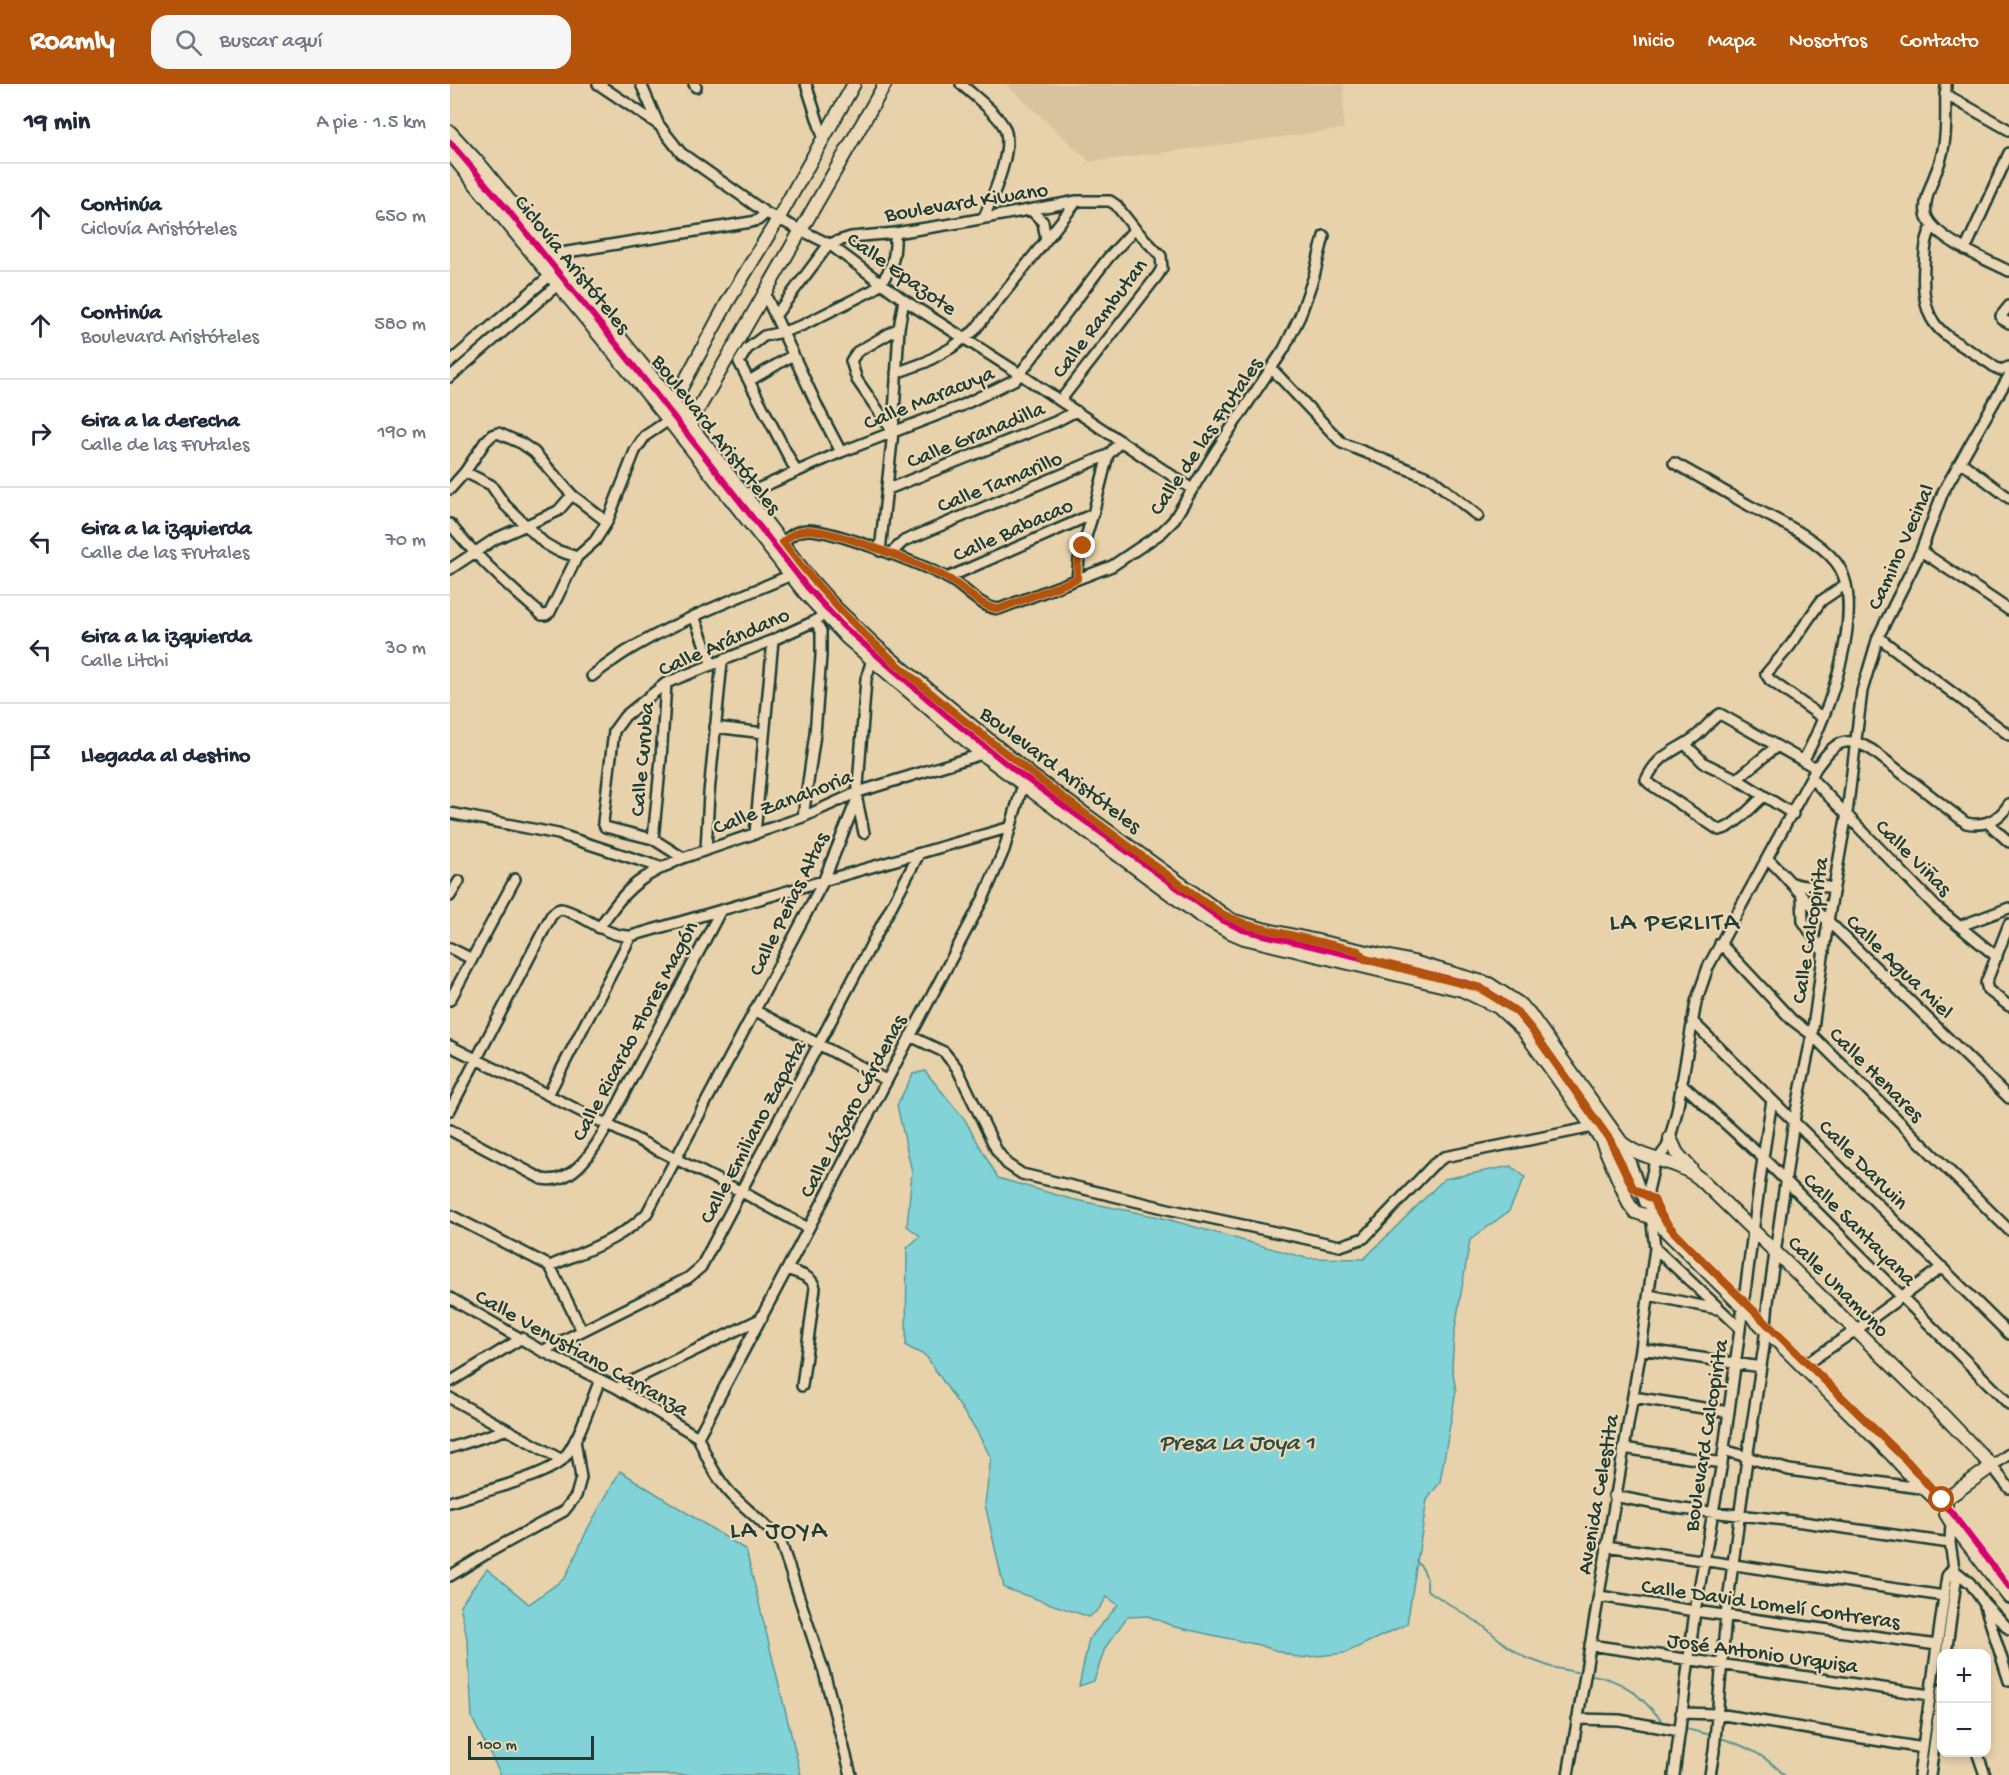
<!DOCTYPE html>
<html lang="es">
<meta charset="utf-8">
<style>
:root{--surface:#fff;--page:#f6f6f7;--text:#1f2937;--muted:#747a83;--line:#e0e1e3;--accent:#b45309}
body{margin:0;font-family:"Gochi Hand",sans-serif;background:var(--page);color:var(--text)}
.controls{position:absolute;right:18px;bottom:18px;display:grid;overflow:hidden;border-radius:12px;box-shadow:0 3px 9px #0003}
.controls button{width:54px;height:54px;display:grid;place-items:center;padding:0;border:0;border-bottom:2px solid var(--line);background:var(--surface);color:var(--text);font:30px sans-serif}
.scale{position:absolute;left:18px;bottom:15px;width:126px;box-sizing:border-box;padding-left:6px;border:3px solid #1f3d34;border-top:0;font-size:16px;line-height:21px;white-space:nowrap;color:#1f3d34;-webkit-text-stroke:4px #ecd8b6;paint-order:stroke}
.stop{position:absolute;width:18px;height:18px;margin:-14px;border:4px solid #b45309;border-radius:50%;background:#fff}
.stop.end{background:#b45309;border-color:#fff;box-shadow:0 2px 6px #0008}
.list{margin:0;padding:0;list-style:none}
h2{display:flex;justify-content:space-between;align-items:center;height:78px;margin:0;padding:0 24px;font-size:26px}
h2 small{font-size:20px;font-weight:400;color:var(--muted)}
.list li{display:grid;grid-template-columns:39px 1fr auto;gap:18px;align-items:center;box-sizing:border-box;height:108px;padding:0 24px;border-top:2px solid var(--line)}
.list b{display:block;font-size:22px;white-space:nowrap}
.list p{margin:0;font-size:20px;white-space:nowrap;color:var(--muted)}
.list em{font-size:20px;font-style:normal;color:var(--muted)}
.icon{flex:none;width:33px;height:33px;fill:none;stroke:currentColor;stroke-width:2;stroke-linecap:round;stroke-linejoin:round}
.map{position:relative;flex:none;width:1559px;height:1691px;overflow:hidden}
header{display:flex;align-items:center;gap:36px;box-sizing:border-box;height:84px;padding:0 30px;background:var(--accent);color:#fff}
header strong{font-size:28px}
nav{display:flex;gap:33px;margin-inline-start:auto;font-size:21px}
.search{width:420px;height:54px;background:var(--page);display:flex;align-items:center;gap:15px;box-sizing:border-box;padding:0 21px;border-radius:18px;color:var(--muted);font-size:22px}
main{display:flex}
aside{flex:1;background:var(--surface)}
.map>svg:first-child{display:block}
.built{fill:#d7c49e}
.water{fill:#81d3d8;stroke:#5a9796;stroke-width:1.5}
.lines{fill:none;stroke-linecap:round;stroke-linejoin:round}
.stream{stroke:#5a9796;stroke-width:2}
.street-casing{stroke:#1f3d34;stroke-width:14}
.secondary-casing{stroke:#1f3d34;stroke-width:16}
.street{stroke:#ecd8b6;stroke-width:9}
.secondary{stroke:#ecd8b6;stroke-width:12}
.cycleway-casing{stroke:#ecd8b6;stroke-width:10}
.cycleway{stroke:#d6006c;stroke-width:6}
.route{stroke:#b45309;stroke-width:8}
.labels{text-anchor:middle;stroke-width:4.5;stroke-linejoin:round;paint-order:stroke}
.street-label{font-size:22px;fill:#1f3d34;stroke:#ecd8b6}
.water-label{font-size:24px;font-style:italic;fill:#294c44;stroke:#ecd8b6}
.quarter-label{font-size:26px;letter-spacing:1.5px;fill:#1f3d34;stroke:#ecd8b6}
</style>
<header>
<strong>Roamly</strong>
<div class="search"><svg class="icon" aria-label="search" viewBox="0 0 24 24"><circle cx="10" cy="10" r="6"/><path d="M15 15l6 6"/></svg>Buscar aquí</div>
<nav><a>Inicio</a><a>Mapa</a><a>Nosotros</a><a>Contacto</a></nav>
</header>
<main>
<aside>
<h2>19 min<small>A pie · 1.5 km</small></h2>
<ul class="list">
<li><svg class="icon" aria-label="ahead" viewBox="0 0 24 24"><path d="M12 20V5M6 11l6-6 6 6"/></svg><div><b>Continúa</b><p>Ciclovía Aristóteles</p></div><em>650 m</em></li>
<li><svg class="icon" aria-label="ahead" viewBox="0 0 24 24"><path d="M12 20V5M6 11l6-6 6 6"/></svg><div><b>Continúa</b><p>Boulevard Aristóteles</p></div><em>580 m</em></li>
<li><svg class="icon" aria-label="right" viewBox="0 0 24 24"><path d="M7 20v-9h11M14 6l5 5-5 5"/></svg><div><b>Gira a la derecha</b><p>Calle de las Frutales</p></div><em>190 m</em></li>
<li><svg class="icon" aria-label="left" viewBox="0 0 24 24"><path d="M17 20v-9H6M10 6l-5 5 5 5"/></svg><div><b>Gira a la izquierda</b><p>Calle de las Frutales</p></div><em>70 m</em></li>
<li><svg class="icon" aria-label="left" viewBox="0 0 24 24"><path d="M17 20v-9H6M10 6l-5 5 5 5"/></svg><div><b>Gira a la izquierda</b><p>Calle Litchi</p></div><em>30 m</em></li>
<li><svg class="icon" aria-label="arrive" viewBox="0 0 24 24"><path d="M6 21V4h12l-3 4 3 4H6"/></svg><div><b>Llegada al destino</b></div></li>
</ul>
</aside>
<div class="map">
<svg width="1559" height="1691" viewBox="0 0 1559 1691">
<rect width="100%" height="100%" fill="#e8d2ac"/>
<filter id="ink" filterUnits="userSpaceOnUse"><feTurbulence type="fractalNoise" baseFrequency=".0167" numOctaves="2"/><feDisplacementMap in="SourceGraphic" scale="12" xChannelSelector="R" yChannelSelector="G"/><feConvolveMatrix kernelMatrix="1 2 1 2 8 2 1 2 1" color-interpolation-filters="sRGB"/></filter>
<g filter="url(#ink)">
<path class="built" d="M 556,0 L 894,0 L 893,45 L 640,78 Z"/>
<path class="water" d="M 475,987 L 515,1036 L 548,1094 L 621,1115 L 713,1134 L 856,1174 L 914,1175 L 994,1095 L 1061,1082 L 1075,1093 L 1059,1127 L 1020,1156 L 1004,1251 L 1002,1283 L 1006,1307 L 990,1398 L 977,1416 L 957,1540 L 895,1569 L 849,1574 L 809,1561 L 725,1543 L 698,1532 L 677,1533 L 655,1564 L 644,1597 L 629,1602 L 639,1555 L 668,1521 L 657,1513 L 649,1525 L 639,1533 L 554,1504 L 535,1420 L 541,1374 L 526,1346 L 476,1272 L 456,1262 L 457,1164 L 470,1152 L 457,1142 L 462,1088 L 447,1021 L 463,990 Z
M 170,1387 L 296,1466 L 351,1691 L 51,1691 L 22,1634 L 18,1559 L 10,1521 L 37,1485 L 79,1520 L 115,1494 L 138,1444 Z"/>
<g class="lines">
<path class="stream" d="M 966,1477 C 975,1485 978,1495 977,1506 L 1032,1541 L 1056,1561 L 1074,1573 L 1101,1583 L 1131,1589
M 1137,1590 C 1177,1596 1190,1612 1215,1640
M 1232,1644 L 1261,1651
M 1267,1653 C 1292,1660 1316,1671 1334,1691"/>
<g class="street-casing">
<path id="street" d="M 148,0 L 209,41 L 231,69 L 316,129 L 379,160 L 454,216 L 570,290 L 742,405
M 191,0 L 208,39
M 244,0 L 246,3
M 356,0 L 373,53
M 511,0 C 524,12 547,29 554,43 C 565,64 542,113 534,134
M 1496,0 C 1495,25 1498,50 1491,74 C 1487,90 1469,120 1478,135 C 1490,157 1537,176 1559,187
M 1495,10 L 1559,46
M 582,127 L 593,138 L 596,156
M 1483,142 C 1475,154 1475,168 1474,182 C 1469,253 1501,250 1546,284 L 1551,286 L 1559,283
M 1515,166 L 1559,69
M 87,173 L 301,138 L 308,136 L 316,129
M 314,208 L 369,326 L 391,368
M 1559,222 L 1551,232 L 1552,235 L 1559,239
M 325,232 L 379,160 L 401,153 L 445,149 L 508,139 L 627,117 L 660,117 L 666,121 L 685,145 L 711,172 L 712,184 L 708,191 L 610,317
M 0,278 L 111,182
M 822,285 L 892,359 L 982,395 L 1028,432
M 446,289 L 476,278 L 501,264 L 524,247 L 627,117
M 0,293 L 119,191
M 299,297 L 343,271
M 443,348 L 407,296 L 401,277 L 407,268 L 449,244
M 1511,378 L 1559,414
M 1224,379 C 1250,393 1275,408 1300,422 C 1328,437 1364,452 1385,477 C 1420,519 1377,635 1353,677
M 346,387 L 289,278 L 297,265 L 314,252 L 333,248 L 353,241 L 423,206 C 442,190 446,173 445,149
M 15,388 L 41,401 L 55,421 L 94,459 L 106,466 L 127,473
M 0,405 L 15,388 L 35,358 L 42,351 L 48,349 L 71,359 L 84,368 L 122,411 L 157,438
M 438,405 L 605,338 L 626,327
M 294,411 L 391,368 L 511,322 L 566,295 L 658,174 L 685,145
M 0,440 C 27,474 59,503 92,531 L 96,531 L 100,528 L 127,473 L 145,457 L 157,438 L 185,367 L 195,352 L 219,336
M 333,458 C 340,452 346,447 357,446 C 382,445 473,481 498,494 C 515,503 529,523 549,525 L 662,482 L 711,449 L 723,437 L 765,368 L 834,265 L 850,232 L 864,192 L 874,152
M 430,467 L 443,348 L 449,244 L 454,216
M 1471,467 L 1559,526
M 440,470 L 454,457 L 658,371 L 671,357
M 0,485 L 45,455 L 108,427 L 122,411
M 497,494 L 643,430
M 627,495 L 629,475 L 643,430 L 658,371
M 374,530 L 365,537 L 323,556 L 216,599 L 175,632 L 164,647 L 153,738 L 155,743 L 203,755 L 233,774 L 353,733 L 408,708 L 532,670
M 244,532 L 262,581
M 1428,553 L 1559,651
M 142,592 C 156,582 169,571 184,563 C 233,534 288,514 341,491
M 1373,634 L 1320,596 L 1316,590 L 1340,562 L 1371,517 L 1396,500
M 265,643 L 314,649
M 1235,660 L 1254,679 L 1287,695 L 1343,730
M 1361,694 L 1487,824 L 1547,873
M 1287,695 L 1327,662
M 1314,712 C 1303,721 1283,745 1269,746 L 1200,700 L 1196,696 C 1209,669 1225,668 1245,653 C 1254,646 1260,636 1270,630 L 1366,684
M 407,716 L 414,749
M 0,729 L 108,750 L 213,784
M 353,733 L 365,650 L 371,572 L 371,547 L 365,537
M 1538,739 L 1559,758
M 305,750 L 323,556
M 203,755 L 211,675 L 216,599
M 256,766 L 259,709 L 272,578
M 1318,775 C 1339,795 1356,818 1378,837 L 1559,1014
M 1343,799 C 1359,806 1367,798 1384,805
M 0,812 L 9,797
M 1352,814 L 1353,837 L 1374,869
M 1559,840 L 1536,899 L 1538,906 L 1559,922
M 1510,842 L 1559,824
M 149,844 C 162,825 175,806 194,794 C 206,786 220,780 233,774
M 1270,859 L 1342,936 L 1362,951 L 1559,1146
M 0,864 L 22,875
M 0,916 L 65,795
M 306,927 L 436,996
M 1242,937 L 1559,1250
M 460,952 L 494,968 L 507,984 L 547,1067 L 557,1080 L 572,1090 L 718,1125 L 890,1162 L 914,1154 L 983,1081 L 994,1073 L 1143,1043
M 0,962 L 292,1108 L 358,1144
M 1231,999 L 1313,1074 L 1559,1320
M 98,1011 L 181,852
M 0,1026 L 101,832 L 106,827 C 110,825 110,824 115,826 C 138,833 156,853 181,852 L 561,743
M 0,1046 L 92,1095 C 108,1098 121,1091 132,1079 C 153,1056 166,1023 181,996 C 211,939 241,883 271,826
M 1171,1059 L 1180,1077 L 1195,1119
M 0,1131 L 100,1182
M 1205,1164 L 1290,1244
M 100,1182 C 134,1167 171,1156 197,1129 L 373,798 L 407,715 L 416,595 L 423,572
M 100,1182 L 132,1247
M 337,1185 C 347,1189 363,1192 365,1204 L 352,1302
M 1199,1211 L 1267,1225
M 0,1214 L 92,1267 L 167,1304 L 248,1353
M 1191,1265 L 1311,1283
M 92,1267 L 238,1194 L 251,1183 L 469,770
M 1353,1282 L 1406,1246 L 1492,1183
M 0,1298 L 72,1254
M 167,1304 L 312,1234
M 1183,1313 L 1279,1328
M 0,1314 L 112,1376
M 248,1353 L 533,815 L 554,766 L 573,700
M 248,1353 C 257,1374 265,1393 281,1410 C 298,1427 316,1440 331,1459 L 374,1588 L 401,1691
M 0,1364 L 55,1346
M 1173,1364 L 1272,1379
M 1274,1366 L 1339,1386 L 1470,1404
M 1559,1370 L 1542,1382 L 1559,1404
M 1164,1412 L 1232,1425 L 1353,1438 L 1500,1459
M 0,1418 C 25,1410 96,1392 112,1376 C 128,1360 141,1317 150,1296
M 1156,1462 L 1494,1512
M 1504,1486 L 1520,1499 L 1534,1519 L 1559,1545
M 0,1492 L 41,1467 L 114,1427 L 126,1412 L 131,1394 L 125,1356
M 1149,1512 L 1245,1527 L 1487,1561
M 1534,1519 L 1559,1597
M 1140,1561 L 1480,1611
M 1496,1570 L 1506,1497 L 1500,1459 L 1501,1438
M 1231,1629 L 1268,1630 L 1473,1664
M 1127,1635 L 1169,1636 L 1230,1647
M 1527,1668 L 1535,1691
M 1118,1691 L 1191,1265 L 1205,1164 L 1198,1107 L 1204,1081 L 1217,1063 L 1220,1054 L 1227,1027 L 1246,918 L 1258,883 L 1366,684 C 1383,661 1393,648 1422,666 L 1516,739 C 1534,743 1549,736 1559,720
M 1224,1691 L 1245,1527 L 1272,1379 L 1313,1074 L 1322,1016
M 1260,1691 L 1264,1667 L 1276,1532 L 1297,1375 L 1314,1262 L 1318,1218 L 1344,1037 L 1362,951 L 1378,837 L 1397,729 L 1412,607 L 1428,553 L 1471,467 L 1493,408 L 1559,292
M 1469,1691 L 1497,1492 L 1503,1484
M 1480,1691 L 1492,1605"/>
</g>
<g class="secondary-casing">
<path id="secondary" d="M 0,48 L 33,84 L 223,319 L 360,495 L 386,524 L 427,563 L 581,691 L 774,831 L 784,837 L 813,845 L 963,878 L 1039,900 L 1068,919 L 1079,929 L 1171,1058 C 1194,1078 1226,1075 1249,1094 L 1492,1330 L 1542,1382 L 1496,1415
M 0,69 L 213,329 L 355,509 L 397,554 L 532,670 L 749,831 L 780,848 L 794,854 L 1012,906 L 1048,923 L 1073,946 L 1151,1055 L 1179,1120 L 1185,1128 L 1203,1134 L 1442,1371 L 1463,1394 L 1485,1414 L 1496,1415
M 222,326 L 223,319 L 277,219 L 328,135 L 404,0
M 232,342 L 239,341 L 435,0
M 1220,1054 L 1227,1069 L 1241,1085
M 1496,1415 L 1496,1430 L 1501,1438 L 1559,1513"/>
</g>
<use href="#street" class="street"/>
<use href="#secondary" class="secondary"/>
<g class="cycleway-casing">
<path id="cycleway" d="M 0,58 L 57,125 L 172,267 L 357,503 L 393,542 L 496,631 L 563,685 L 772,836 L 793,846 L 1016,899 L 1031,904 L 1046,913 L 1067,928 L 1082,946 L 1160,1056 L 1183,1104 L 1205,1116 C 1212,1139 1231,1155 1248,1172 L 1457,1377 L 1503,1430 L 1559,1503"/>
</g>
<use href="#cycleway" class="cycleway"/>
</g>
</g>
<g class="lines" filter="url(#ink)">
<path class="route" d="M 633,462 L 628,475 L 627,495 L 549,525 C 529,523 514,503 497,494 C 473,481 382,445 357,446 C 346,447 340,452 333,458 C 383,526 436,572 500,625 C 546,662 590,697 637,731 C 683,765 727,800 774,831 L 798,841 L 908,867 L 915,875 L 1030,904 L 1067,928 L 1082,946 L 1160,1056 L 1183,1104 L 1204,1116 C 1212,1139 1231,1155 1248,1172 L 1457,1377 L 1492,1416"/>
</g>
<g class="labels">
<g class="street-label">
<text transform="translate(516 116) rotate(-9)" y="8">Boulevard Kiwano</text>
<text transform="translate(124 179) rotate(51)" y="8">Ciclovía Aristóteles</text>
<text transform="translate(453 188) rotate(35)" y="8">Calle Epazote</text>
<text transform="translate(648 233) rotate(-53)" y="8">Calle Rambutan</text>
<text transform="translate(478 312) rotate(-22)" y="8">Calle Maracuya</text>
<text transform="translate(268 349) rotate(52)" y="8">Boulevard Aristóteles</text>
<text transform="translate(525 349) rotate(-22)" y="8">Calle Granadilla</text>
<text transform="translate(754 351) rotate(-56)" y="8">Calle de las Frutales</text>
<text transform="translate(549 396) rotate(-22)" y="8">Calle Tamarillo</text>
<text transform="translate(562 444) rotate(-24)" y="8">Calle Babacao</text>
<text transform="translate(1449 462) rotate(-66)" y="8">Camino Vecinal</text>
<text transform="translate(273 556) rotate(-24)" y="8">Calle Arándano</text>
<text transform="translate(190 675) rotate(-85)" y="8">Calle Curuba</text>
<text transform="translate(612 684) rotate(37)" y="8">Boulevard Aristóteles</text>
<text transform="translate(332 716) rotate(-21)" y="8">Calle Zanahoria</text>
<text transform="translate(1465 772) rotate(45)" y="8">Calle Viñas</text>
<text transform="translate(337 819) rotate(-64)" y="8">Calle Peñas Altas</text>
<text transform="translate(1358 846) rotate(-81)" y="8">Calle Calcopirita</text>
<text transform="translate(1451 881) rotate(44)" y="8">Calle Agua Miel</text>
<text transform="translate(183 946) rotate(-62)" y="8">Calle Ricardo Flores Magón</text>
<text transform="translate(1428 989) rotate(45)" y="8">Calle Henares</text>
<text transform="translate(401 1021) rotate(-62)" y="8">Calle Lázaro Cárdenas</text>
<text transform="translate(301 1047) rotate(-62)" y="8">Calle Emiliano Zapata</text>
<text transform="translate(1415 1079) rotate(45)" y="8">Calle Darwin</text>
<text transform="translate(1411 1144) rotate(45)" y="8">Calle Santayana</text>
<text transform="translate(1390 1201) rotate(45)" y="8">Calle Unamuno</text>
<text transform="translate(133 1267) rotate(29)" y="8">Calle Venustiano Carranza</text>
<text transform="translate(1254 1351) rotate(-81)" y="8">Boulevard Calcopirita</text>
<text transform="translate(1146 1410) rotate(-80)" y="8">Avenida Celestita</text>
<text transform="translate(1321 1518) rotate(8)" y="8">Calle David Lomelí Contreras</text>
<text transform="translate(1313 1567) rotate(8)" y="8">José Antonio Urquisa</text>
</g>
<g class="water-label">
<text x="787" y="1365">Presa La Joya 1</text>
</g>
<g class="quarter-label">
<text x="1225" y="845">LA PERLITA</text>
<text x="329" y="1453">LA JOYA</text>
</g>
</g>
</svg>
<div class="controls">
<button>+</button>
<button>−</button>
</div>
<div class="scale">100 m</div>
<div class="stop" style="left:1492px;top:1416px"></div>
<div class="stop end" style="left:633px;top:462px"></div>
</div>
</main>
